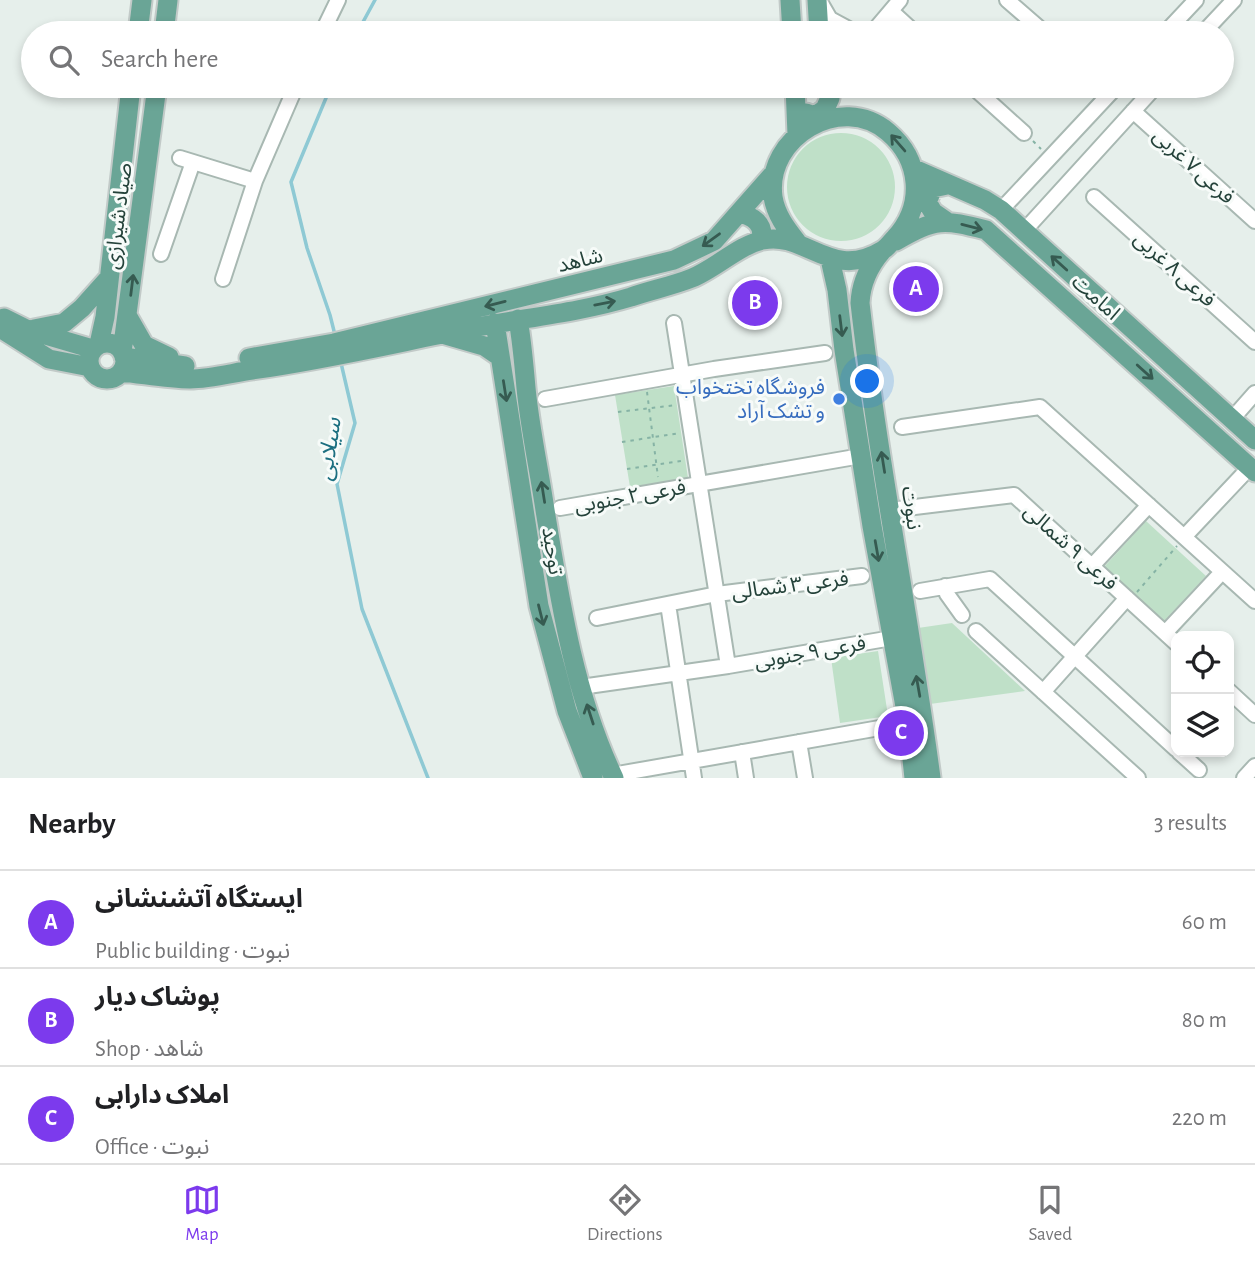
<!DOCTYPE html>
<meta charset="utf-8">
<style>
:root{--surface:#fff;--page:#f6f6f6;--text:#202124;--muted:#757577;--line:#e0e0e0;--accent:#7c3aed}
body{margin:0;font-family:"Alegreya Sans","Noto Sans Arabic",sans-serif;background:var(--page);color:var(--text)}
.controls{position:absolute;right:21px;bottom:21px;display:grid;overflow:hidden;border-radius:14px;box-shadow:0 4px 10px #0003}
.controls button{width:63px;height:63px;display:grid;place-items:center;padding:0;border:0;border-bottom:2px solid var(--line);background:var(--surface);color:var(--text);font:35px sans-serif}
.you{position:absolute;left:868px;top:382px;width:24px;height:24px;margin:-18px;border:5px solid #fff;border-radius:50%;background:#1a73e8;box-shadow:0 0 0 10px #1a73e833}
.badge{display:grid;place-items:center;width:46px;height:46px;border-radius:50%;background:var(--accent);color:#fff;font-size:23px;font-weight:700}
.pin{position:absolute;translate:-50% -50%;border:4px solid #fff;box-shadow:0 2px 7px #0006}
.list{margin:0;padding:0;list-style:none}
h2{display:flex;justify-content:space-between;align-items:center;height:91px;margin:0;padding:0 28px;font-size:30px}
h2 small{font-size:23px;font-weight:400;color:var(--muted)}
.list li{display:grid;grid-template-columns:46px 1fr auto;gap:21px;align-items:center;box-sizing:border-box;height:98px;padding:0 28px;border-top:2px solid var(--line)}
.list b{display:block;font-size:26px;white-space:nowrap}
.list p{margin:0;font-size:23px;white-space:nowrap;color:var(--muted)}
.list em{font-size:23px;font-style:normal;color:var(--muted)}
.icon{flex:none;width:38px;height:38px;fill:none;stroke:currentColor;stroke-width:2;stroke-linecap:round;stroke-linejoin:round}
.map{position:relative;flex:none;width:1255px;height:778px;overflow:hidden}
.search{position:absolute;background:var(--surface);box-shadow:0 4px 10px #0003;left:21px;right:21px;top:21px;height:77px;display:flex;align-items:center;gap:18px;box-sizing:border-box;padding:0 24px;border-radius:38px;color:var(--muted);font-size:26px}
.sheet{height:385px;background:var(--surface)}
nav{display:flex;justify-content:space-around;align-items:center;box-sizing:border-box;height:98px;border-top:2px solid var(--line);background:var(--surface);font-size:19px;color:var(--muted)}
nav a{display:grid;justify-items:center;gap:4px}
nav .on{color:var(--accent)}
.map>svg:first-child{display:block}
.green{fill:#bfe0c8}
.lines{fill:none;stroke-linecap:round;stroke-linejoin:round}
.stream{stroke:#8ec9d4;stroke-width:3.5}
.minor-casing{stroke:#a8b8b2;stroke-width:18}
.major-casing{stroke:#c2cac8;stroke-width:23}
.path{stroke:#86b3a5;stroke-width:2;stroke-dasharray:3.5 5;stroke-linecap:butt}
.minor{stroke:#fff;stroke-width:14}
.major{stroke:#6aa596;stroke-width:19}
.oneway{stroke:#365b51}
.shop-dot{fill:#3f7fe0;stroke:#f7fbf9;stroke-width:2.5}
.labels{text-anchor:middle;stroke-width:6;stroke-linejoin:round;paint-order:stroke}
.street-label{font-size:21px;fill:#24423a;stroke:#f7fbf9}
.shop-label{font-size:21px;fill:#366cbe;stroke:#f7fbf9;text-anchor:end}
.water-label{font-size:23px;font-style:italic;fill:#1c6f80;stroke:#f7fbf9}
</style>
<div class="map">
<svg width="1255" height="778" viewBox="0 0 1255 778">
<rect width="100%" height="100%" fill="#e6efeb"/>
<path class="green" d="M787 187a54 54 0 1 1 108 0a54 54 0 1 1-108 0Z
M 674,386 L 688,478 L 630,487 L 615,395 Z
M 1146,521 L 1206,576 L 1163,622 L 1104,567 Z
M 952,623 L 1025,691 L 930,704 L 918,628 Z
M 878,651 L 888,716 L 840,723 L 831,658 Z"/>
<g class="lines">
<path class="stream" d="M 357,33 L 375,0
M 331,86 L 291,182 L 307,248 L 330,315 L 335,335
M 341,363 L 355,423 L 337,484 L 362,609 L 428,778"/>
<g class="minor-casing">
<path id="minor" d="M 819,0 L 830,19 L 856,33
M 1007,0 L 1045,33
M 891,11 L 915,33
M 322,33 L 338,0
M 872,33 L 900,0
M 1165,33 L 1196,0
M 1203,33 L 1234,0
M 972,86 L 1024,133
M 1133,111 L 1255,221
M 180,158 L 255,181
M 1094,197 L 1255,342
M 1001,210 L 1117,86
M 1024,231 L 1156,86
M 161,254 L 193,162
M 223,279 L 255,181 L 296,86
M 674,323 L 728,666
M 545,399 L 714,369 L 825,353
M 1232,419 L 1255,393
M 902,427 L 1040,407 L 1255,601
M 560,508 L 861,456
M 890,510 L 1014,495 L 1176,643
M 1184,537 L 1250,467
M 1092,566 L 1149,505
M 945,586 L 947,594 L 962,615
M 920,591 L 990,579 L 1176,749
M 668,604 L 694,778
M 597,618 L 717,594 L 862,576
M 976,631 L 1138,778
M 1165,633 L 1222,572
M 581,687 L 728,666 L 892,638
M 1229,691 L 1255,715
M 1043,692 L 1127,598
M 799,742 L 805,778
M 742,752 L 746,778
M 1179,752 L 1199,770
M 612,775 L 908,723
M 1244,778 L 1255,766"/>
</g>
<g class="major-casing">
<path id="major" d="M 790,0 L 792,33
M 817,0 L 819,33
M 138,33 L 142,0
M 164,33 L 168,0
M 795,86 L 797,134
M 806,113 L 815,116 L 825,109 L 830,98
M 914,169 L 985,200 L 1001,210 L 1255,440
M 739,213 C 753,216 765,224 761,240
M 946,221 L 933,212 L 927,202 L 933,188 L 947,185
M 896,241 C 936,218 943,219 986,230 L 1255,472
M 882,251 C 869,266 861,283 860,303 C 878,462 910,619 931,778
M 830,259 L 837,290 L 844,350 L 872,526 L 908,723 L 914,778
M 128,317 L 144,345 L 169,357
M 4,318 L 28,330 L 93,349
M 518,319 C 522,342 524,365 526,388 C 530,429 539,469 545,510 C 560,601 574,694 614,778
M 495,323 L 539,606 L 567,711 L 593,778
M 0,328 L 49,359 L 90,367
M 34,329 L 64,323 L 82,308 L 108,279
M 446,335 L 484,346 L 500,357
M89 361a18 18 0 1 1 36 0a18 18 0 1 1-36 0Z
M 99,344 L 105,317 L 131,86
M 122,352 L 157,86
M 124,357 L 185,366
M 249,358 L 334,343 L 674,260 L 714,241 L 774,173
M 121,372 C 143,374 167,379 190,379 C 210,379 232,373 252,370 C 325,360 396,343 467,329 C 522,318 578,313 631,297 C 651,290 672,286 692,278 C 713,270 741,244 763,240 C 806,231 831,282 883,250 C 888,247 891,242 895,238 C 925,205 921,160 888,132 C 841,92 765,137 773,197 C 776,215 786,228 797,242"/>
</g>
<path class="path" d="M 1033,141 L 1041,149
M 647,392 L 658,477
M 618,412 L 676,405
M 622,442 L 680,433
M 627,469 L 681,461
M 1137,592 L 1177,546"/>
<use href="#minor" class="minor"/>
<use href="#major" class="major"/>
</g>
<defs><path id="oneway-shaft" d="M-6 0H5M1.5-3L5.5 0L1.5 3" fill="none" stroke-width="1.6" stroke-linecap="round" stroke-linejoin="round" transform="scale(1.75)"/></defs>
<g class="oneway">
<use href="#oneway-shaft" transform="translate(898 143) rotate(-131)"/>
<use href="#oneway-shaft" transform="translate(972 227) rotate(14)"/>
<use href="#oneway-shaft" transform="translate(711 240) rotate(144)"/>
<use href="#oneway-shaft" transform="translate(1059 263) rotate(-138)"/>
<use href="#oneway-shaft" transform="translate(132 285) rotate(-83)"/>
<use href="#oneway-shaft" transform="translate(605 303) rotate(-11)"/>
<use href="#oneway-shaft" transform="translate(495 304) rotate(166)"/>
<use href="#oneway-shaft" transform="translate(841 326) rotate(83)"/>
<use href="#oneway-shaft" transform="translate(1145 372) rotate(42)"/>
<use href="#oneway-shaft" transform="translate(505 391) rotate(81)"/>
<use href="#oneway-shaft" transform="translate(883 462) rotate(-99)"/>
<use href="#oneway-shaft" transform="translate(543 492) rotate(-99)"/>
<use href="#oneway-shaft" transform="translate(877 551) rotate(80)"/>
<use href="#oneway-shaft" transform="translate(541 615) rotate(76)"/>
<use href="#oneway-shaft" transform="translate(918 686) rotate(-100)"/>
<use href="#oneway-shaft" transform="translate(590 714) rotate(-108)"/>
</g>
<circle class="shop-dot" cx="839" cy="399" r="7"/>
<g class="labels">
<g class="street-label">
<text transform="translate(1194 166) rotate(42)" y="7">فرعی ۷ غربی</text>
<text transform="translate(118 216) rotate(-83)" y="7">صیاد شیرازی</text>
<text transform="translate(580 260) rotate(-14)" y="7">شاهد</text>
<text transform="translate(1175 269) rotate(42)" y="7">فرعی ۸ غربی</text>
<text transform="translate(1096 297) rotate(42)" y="7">امامت</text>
<text transform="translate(630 496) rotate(-10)" y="7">فرعی ۲ جنوبی</text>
<text transform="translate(912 508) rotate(82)" y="7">نبوت</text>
<text transform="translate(1071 547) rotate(42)" y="7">فرعی ۹ شمالی</text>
<text transform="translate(553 551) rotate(81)" y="7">توحید</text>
<text transform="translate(790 585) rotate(-7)" y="7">فرعی ۳ شمالی</text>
<text transform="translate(810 652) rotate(-10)" y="7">فرعی ۹ جنوبی</text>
</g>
<g class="shop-label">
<text x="825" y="394">فروشگاه تختخواب<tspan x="825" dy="24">و تشک آراد</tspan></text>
</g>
<g class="water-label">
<text transform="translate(328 449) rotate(-81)" y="8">سیلابی</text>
</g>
</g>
</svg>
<div class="controls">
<button><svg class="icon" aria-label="locate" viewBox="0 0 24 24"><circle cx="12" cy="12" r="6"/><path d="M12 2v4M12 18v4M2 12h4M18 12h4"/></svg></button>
<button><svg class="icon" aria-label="layers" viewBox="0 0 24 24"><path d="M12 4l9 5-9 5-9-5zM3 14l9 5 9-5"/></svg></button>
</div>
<div class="you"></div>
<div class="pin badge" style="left:916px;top:289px">A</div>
<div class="pin badge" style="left:755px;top:303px">B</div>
<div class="pin badge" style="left:901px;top:733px">C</div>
<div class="search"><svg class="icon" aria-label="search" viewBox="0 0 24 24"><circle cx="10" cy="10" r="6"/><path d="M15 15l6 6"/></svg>Search here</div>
</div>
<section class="sheet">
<h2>Nearby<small>3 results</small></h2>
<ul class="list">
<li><span class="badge">A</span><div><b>ایستگاه آتشنشانی</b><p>Public building · نبوت</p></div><em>60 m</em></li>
<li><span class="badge">B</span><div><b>پوشاک دیار</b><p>Shop · شاهد</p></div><em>80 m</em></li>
<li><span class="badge">C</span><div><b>املاک دارابی</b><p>Office · نبوت</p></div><em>220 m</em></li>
</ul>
</section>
<nav>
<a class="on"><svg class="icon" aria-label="map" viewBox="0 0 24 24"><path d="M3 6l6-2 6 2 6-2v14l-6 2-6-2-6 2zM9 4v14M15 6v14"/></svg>Map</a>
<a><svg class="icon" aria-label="directions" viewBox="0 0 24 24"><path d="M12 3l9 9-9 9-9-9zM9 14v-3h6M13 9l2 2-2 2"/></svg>Directions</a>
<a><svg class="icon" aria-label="saved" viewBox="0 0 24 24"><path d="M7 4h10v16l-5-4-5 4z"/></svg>Saved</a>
</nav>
